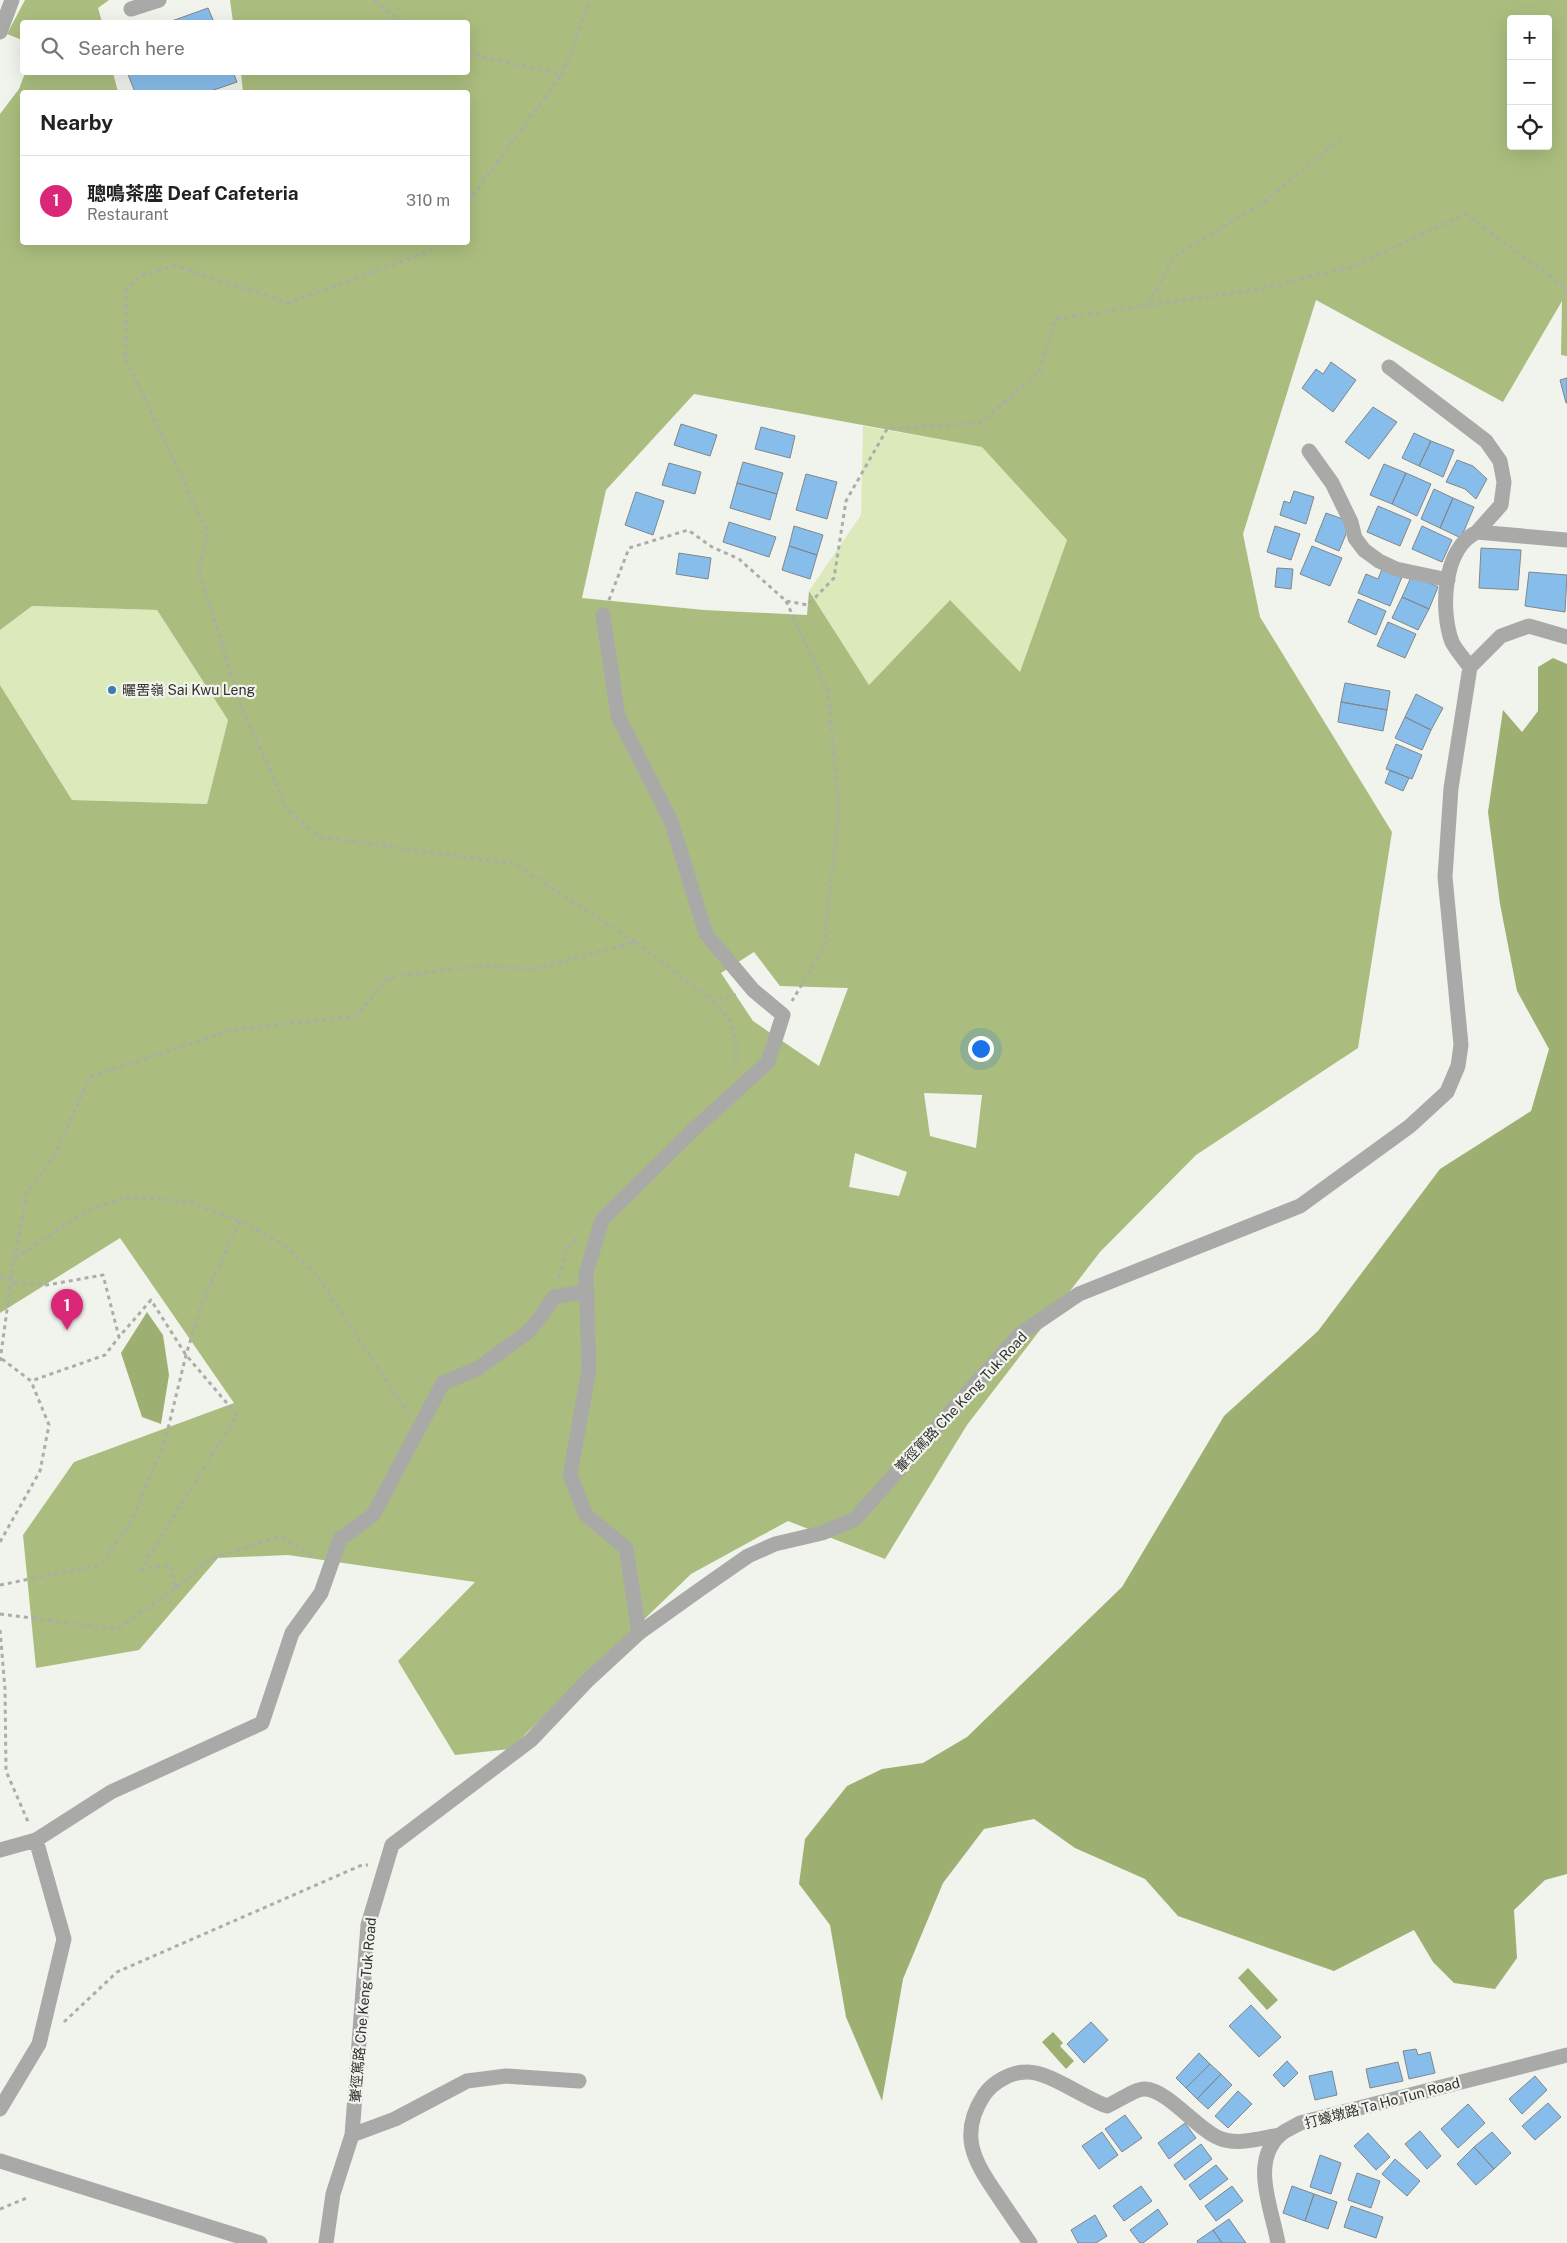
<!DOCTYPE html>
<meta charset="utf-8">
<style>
:root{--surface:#fff;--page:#f2f2f2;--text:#222;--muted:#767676;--line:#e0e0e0;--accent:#db2777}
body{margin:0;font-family:"Public Sans","Noto Sans TC",sans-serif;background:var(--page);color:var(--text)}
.controls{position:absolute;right:15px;top:15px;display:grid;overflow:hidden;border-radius:5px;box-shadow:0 5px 20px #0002}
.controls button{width:45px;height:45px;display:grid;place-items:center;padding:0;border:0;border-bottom:1px solid var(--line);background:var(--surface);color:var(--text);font:25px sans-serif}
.you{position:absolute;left:980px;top:1048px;width:18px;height:18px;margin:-12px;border:4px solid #fff;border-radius:50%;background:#1a73e8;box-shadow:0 0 0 8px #1a73e833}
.badge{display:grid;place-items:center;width:32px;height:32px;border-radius:50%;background:var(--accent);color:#fff;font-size:16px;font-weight:700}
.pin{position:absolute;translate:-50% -41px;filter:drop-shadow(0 1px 2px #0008)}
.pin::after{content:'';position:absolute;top:26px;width:18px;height:15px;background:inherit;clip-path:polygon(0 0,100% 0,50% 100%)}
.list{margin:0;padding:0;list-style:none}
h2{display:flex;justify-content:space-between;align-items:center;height:65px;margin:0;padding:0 20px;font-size:21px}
h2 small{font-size:16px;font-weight:400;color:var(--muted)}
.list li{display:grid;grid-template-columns:32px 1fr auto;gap:15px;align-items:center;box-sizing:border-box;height:90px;padding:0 20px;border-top:1px solid var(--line)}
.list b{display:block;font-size:19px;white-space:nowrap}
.list p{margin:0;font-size:16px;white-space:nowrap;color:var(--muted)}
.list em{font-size:16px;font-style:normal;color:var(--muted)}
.icon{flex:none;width:28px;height:28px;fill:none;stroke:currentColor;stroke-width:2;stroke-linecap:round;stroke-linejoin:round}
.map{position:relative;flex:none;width:1567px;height:2243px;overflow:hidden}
.search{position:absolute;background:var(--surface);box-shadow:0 5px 20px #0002;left:20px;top:20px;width:450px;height:55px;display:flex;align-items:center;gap:12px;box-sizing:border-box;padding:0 18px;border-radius:5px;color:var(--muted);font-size:19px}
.panel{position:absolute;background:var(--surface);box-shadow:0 5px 20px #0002;left:20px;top:90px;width:450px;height:155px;border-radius:5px}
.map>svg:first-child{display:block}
.green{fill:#dceabb}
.forest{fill:#abbd7e;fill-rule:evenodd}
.water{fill:#9eb071}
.building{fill:#87bdeb;stroke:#828689}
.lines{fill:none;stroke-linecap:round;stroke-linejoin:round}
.path{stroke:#acada9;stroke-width:3;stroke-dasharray:4 4;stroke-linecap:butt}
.minor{stroke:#a9aaa8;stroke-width:15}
.poi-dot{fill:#377db2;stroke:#f1f3ed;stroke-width:2}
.labels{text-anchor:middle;stroke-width:4.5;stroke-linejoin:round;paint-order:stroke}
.poi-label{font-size:14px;fill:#31312f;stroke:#f1f3ed;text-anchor:start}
.street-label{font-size:14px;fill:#31312f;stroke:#f1f3ed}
</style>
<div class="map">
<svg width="1567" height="2243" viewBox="0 0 1567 2243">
<rect width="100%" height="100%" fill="#f1f3ed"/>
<path class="green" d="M 863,426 L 982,447 L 1067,540 L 1020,673 L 950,600 L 869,685 L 809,591 L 861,515 Z
M 31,606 L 157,610 L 228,720 L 207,804 L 72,800 L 0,685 L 0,630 Z"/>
<path class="forest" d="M 25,0 L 109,0 L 98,8 L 102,22 L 22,22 L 22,40 L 7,34 Z
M 230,0 L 1567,0 L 1567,356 L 1561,355 L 1562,301 L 1503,402 L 1316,300 L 1243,534 L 1260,617 L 1392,832 L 1358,1048 L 1196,1155 L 1100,1252 L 967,1425 L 885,1559 L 788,1521 L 691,1574 L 510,1749 L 455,1755 L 398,1661 L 475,1582 L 288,1555 L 218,1558 L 139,1650 L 36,1668 L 23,1535 L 74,1462 L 234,1403 L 120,1238 L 0,1313 L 0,685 L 72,800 L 207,804 L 228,720 L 157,610 L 32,606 L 0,630 L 0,114 L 19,89 L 25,73 L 113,73 L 118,92 L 22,92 L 22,242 L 468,242 L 468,92 L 243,92 L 241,73 L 468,72 L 468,22 L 233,22 ZM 1511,19 L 1548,19 L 1548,146 L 1511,146 ZM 694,394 L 982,447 L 1067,540 L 1020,672 L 950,600 L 869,685 L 809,591 L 807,615 L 704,610 L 582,598 L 606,490 ZM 754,952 L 780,986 L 848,988 L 819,1066 L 753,1021 L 721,973 ZM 924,1093 L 982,1095 L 976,1148 L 930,1136 ZM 855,1153 L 907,1172 L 899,1196 L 849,1187 Z"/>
<path class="water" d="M 1553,658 L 1567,664 L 1567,1874 L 1545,1880 L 1514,1910 L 1517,1958 L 1495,1989 L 1454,1983 L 1433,1962 L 1414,1930 L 1334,1971 L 1178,1916 L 1145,1879 L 1075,1848 L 1034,1819 L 984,1829 L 943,1883 L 903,1979 L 882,2101 L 846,2017 L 830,1925 L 799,1884 L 805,1839 L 847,1786 L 882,1769 L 923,1763 L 967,1737 L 1122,1587 L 1224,1416 L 1318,1331 L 1440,1169 L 1531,1111 L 1549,1049 L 1517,991 L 1500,904 L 1488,812 L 1503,710 L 1522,732 L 1538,711 L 1538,667 Z
M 147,1312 L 163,1335 L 169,1375 L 161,1424 L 142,1417 L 121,1353 Z
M 1248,1968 L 1278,2000 L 1267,2010 L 1238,1978 Z
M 1053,2032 L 1063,2043 L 1060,2046 L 1074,2061 L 1066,2069 L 1042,2042 Z"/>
<path class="building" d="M 208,8 L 214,22 L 169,22 Z
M 127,72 L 233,72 L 237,82 L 208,92 L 135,92 Z
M 1331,362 L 1356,380 L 1333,412 L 1302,388 L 1316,369 L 1323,374 Z
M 1567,378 L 1567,403 L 1566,403 L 1560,380 Z
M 1373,407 L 1397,422 L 1369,459 L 1345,442 Z
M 681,424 L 717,435 L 710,456 L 674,445 Z
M 761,427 L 795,436 L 790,458 L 755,449 Z
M 1414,433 L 1431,441 L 1419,466 L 1402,458 Z
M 1431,441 L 1454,450 L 1443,477 L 1419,466 Z
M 1457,460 L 1473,466 L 1487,479 L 1476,499 L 1465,489 L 1446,482 Z
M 743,462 L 783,473 L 777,494 L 737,483 Z
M 669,463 L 701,472 L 695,494 L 662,485 Z
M 1384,464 L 1406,473 L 1392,504 L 1370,495 Z
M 1406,473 L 1431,484 L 1417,516 L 1392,504 Z
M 806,474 L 837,482 L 827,519 L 796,510 Z
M 737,483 L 777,494 L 770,520 L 730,508 Z
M 1434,489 L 1453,498 L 1440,528 L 1421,519 Z
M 1294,491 L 1314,497 L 1306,524 L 1280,515 L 1284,501 L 1290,503 Z
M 636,492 L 664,501 L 653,535 L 625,525 Z
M 1453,498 L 1474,507 L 1461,538 L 1440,528 Z
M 1378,506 L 1411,520 L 1400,546 L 1367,532 Z
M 1326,513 L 1351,522 L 1339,551 L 1315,541 Z
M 729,522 L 776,537 L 769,557 L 723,542 Z
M 794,526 L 823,535 L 817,555 L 789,546 Z
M 1275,526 L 1300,534 L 1291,560 L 1267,552 Z
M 1422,526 L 1452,540 L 1442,562 L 1412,549 Z
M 789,546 L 817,555 L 810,579 L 782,570 Z
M 1312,546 L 1342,558 L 1330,586 L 1300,574 Z
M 1481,548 L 1521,550 L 1518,590 L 1479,588 Z
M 679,553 L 711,558 L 708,579 L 676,574 Z
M 1277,568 L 1293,569 L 1291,589 L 1275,587 Z
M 1382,569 L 1402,577 L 1390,606 L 1358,593 L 1366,574 L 1378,579 Z
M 1529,572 L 1567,575 L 1565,612 L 1525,606 Z
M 1412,575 L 1438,587 L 1429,609 L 1402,597 Z
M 1402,597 L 1429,609 L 1418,630 L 1392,618 Z
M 1358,599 L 1386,611 L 1376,635 L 1348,622 Z
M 1388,622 L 1416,634 L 1405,658 L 1377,646 Z
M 1345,683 L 1390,691 L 1387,710 L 1341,702 Z
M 1416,694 L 1443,708 L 1431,730 L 1405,717 Z
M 1341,702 L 1387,710 L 1383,731 L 1338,722 Z
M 1405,717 L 1431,730 L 1422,750 L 1395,738 Z
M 1396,744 L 1422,755 L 1412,779 L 1386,769 Z
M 1390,770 L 1409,778 L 1403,791 L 1385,783 Z
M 1251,2005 L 1281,2037 L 1259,2057 L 1229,2026 Z
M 1091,2022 L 1108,2040 L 1084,2063 L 1067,2044 Z
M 1416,2049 L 1418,2055 L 1430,2052 L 1435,2073 L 1409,2079 L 1403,2051 Z
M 1199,2053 L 1210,2064 L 1186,2088 L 1176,2078 Z
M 1287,2061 L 1298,2073 L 1284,2087 L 1273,2075 Z
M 1398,2062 L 1403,2081 L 1370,2088 L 1366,2069 Z
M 1210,2064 L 1221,2074 L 1197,2099 L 1186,2088 Z
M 1332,2071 L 1337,2095 L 1315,2100 L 1309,2076 Z
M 1221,2074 L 1232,2085 L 1208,2109 L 1197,2099 Z
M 1535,2076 L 1547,2090 L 1522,2114 L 1509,2099 Z
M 1238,2091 L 1252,2104 L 1228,2128 L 1215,2116 Z
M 1548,2103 L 1561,2117 L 1535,2140 L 1522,2126 Z
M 1468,2104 L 1485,2123 L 1458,2148 L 1441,2129 Z
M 1125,2115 L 1142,2138 L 1122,2152 L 1105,2129 Z
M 1185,2123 L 1196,2138 L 1169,2159 L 1158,2143 Z
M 1420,2131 L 1441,2156 L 1427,2169 L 1405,2144 Z
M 1102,2132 L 1118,2155 L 1099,2169 L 1082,2146 Z
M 1492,2132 L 1511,2153 L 1494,2169 L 1474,2147 Z
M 1368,2133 L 1390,2157 L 1376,2170 L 1354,2146 Z
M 1201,2144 L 1212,2159 L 1185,2180 L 1174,2165 Z
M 1474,2147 L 1494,2169 L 1476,2185 L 1457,2164 Z
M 1320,2155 L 1341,2163 L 1331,2194 L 1310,2187 Z
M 1395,2159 L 1420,2181 L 1407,2196 L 1382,2174 Z
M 1216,2165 L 1228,2179 L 1200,2200 L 1189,2185 Z
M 1357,2173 L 1380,2181 L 1371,2208 L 1348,2200 Z
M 1141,2186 L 1152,2201 L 1124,2221 L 1113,2206 Z
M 1232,2186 L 1243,2201 L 1216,2221 L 1205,2206 Z
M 1292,2186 L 1314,2194 L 1305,2221 L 1283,2213 Z
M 1314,2194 L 1337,2202 L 1328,2229 L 1305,2221 Z
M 1351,2206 L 1383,2217 L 1376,2238 L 1344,2227 Z
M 1158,2209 L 1168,2224 L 1143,2243 L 1140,2243 L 1130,2230 Z
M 1095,2215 L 1107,2236 L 1096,2243 L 1078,2243 L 1071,2230 Z
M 1229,2219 L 1246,2243 L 1222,2243 L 1213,2230 Z
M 1213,2230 L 1222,2243 L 1198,2243 L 1197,2241 Z"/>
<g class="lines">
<path class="path" d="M 374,0 L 402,22
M 468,51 L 487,58 L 562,74 L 590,0
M 468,202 L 562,74
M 1148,305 L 1174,257 L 1267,200 L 1343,136
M 609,600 L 629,548 L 688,530 L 712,547 L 739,559 L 786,601 L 808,605 L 834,578 L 846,501 L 887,429 L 980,423 L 1039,373 L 1055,319 L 1259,289 L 1354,266 L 1465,214 L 1562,285 L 1567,294
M 786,601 L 828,691 L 839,808 L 824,947 L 792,1001
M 635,942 L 713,1001 L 736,995
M 713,1001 L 731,1022 L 736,1040 L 736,1066
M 14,1259 L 27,1193 L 54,1156 L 90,1077 L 232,1030 L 356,1016 L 389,977 L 481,966 L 534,969 L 635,942 L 515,864 L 320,837 L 286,809 L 272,774 L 242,709 L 199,571 L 208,533 L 125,357 L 127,287 L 144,274 L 176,266 L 288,303 L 432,250 L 438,242
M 0,1277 L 12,1277
M 559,1278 L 566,1250 L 577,1237
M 2,1359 L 31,1381 L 105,1355 L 119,1337
M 0,1361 L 14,1259 L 81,1214 L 125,1197 L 187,1201 L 240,1221 L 280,1242 L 316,1274 L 408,1414
M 0,1542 L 40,1471 L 49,1425 L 31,1381
M 0,1585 L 100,1565 L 129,1526 L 165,1441 L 186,1355 L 202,1303 L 240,1221
M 176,1588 L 210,1559 L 280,1536 L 315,1558
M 0,1614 L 117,1629 L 176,1588 L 170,1565 L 141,1569 L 237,1415 L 186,1355 L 151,1300 L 119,1337 L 103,1275 L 47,1285 L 11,1282
M 0,1630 L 5,1689 L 6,1771 L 29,1824
M 64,2022 L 117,1972 L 362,1865 L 368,1865
M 0,2209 L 27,2198"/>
<path class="minor" d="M 131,9 L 159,0
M 0,32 L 12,0
M 1389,367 L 1486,441 L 1500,461 L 1504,482 L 1501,505 L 1477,532
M 1309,451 L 1332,483 L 1351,522 L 1355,538 L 1364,550 L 1379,561 L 1396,569 L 1448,580
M 603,615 L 618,716 L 671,821 L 706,934 L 753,990 L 783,1015 L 768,1062 L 692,1131 L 602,1220 L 586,1273 L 589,1369 L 570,1475 L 586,1515 L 626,1548 L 639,1633
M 1470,667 L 1501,636 L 1529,626 L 1567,637
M 36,1840 L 111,1792 L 262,1723 L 292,1633 L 321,1593 L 340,1539 L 373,1515 L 443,1383 L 477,1369 L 528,1332 L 539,1319 L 554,1297 L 587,1291
M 0,1850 L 36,1840 L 64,1939 L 39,2044 L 0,2109
M 352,2135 L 395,2119 L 467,2081 L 506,2076 L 579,2081
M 0,2161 L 260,2243
M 326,2243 L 333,2194 L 352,2135 L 368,1925 L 392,1845 L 531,1740 L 587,1681 L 639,1633 L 702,1588 L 748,1556 L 775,1544 L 822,1533 L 855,1519 L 1020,1334 L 1079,1294 L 1300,1206 L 1410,1126 L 1447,1092 L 1458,1066 L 1461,1045 L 1445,877 L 1451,788 L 1470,667 C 1464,659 1456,650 1452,642 C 1440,610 1443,548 1477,532 L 1567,540
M 1030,2243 C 1019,2227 1008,2211 998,2196 C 974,2161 958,2135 984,2095 C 993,2082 1011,2072 1026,2072 C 1049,2071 1083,2098 1107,2106 C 1117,2102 1136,2088 1145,2089 C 1168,2090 1198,2130 1219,2138 C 1238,2146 1261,2138 1280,2135
M 1278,2243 C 1272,2209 1250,2162 1280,2135 C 1285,2130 1294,2127 1300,2123 L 1567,2055"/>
</g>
<circle class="poi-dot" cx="112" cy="690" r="5"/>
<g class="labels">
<g class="poi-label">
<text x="122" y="695">曬罟嶺 Sai Kwu Leng</text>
</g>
<g class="street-label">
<text transform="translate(961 1402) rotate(-47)" y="5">輋徑篤路 Che Keng Tuk Road</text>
<text transform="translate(363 2010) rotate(-85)" y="5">輋徑篤路 Che Keng Tuk Road</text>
<text transform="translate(1382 2103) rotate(-15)" y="5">打蠔墩路 Ta Ho Tun Road</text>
</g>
</g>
</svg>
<div class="controls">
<button>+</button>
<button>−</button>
<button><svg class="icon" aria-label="locate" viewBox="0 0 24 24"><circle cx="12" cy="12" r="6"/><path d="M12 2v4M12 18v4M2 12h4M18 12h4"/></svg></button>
</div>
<div class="you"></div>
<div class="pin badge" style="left:67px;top:1330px">1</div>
<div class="search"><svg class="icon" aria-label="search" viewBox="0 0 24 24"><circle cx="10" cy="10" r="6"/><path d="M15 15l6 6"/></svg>Search here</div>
<section class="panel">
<h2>Nearby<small></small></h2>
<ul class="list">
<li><span class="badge">1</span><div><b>聰鳴茶座 Deaf Cafeteria</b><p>Restaurant</p></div><em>310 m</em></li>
</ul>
</section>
</div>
